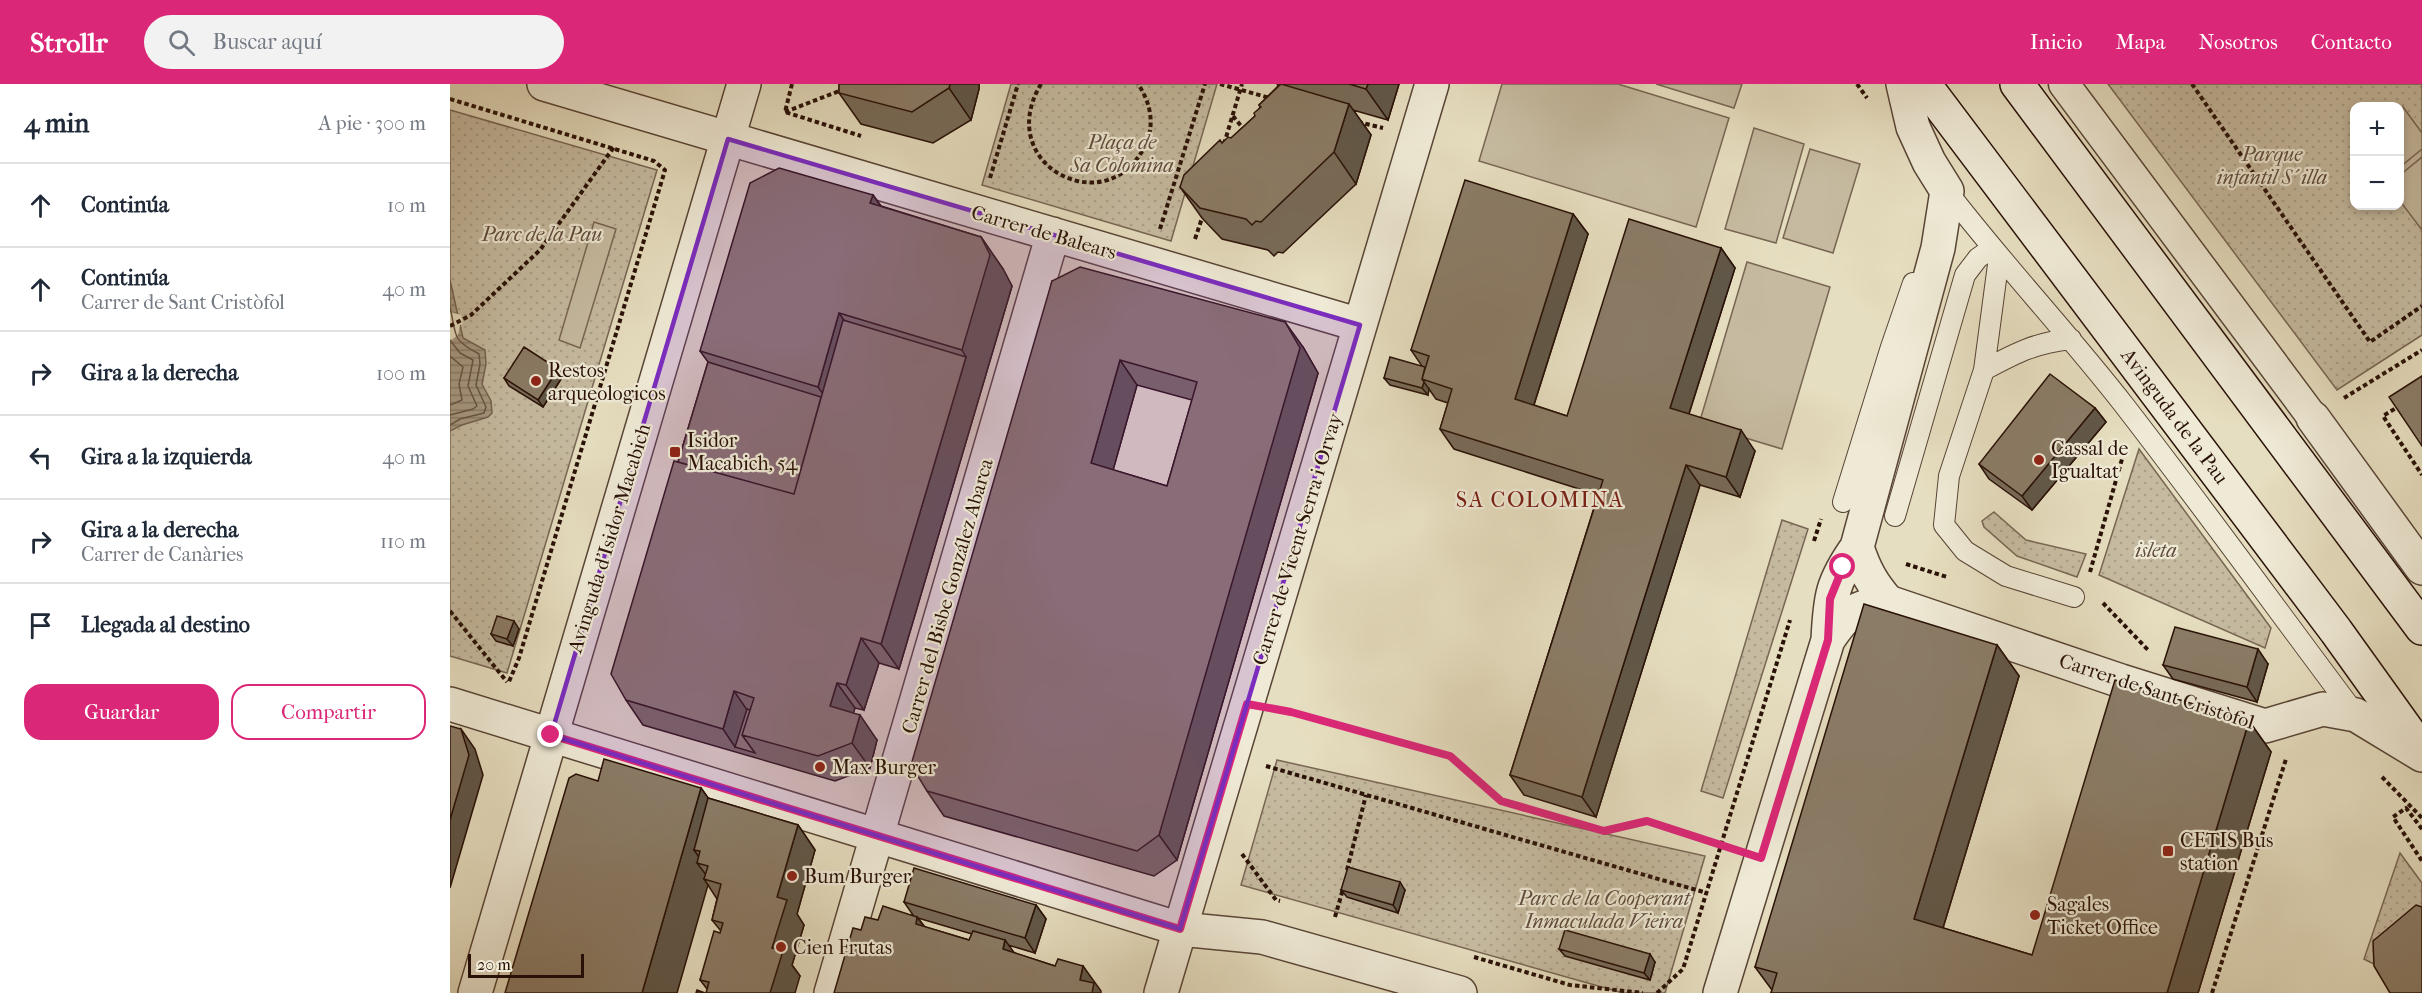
<!DOCTYPE html>
<html lang="es">
<meta charset="utf-8">
<style>
:root{--surface:#fff;--page:#f2f2f3;--text:#1f2937;--muted:#747a83;--line:#e0e1e3;--accent:#db2777}
body{margin:0;font-family:"IM FELL French Canon",serif;background:var(--page);color:var(--text)}
.controls{position:absolute;right:18px;top:18px;display:grid;overflow:hidden;border-radius:12px;box-shadow:0 3px 9px #0003}
.controls button{width:54px;height:54px;display:grid;place-items:center;padding:0;border:0;border-bottom:2px solid var(--line);background:var(--surface);color:var(--text);font:30px sans-serif}
.scale{position:absolute;left:18px;bottom:15px;width:116px;box-sizing:border-box;padding-left:6px;border:3px solid #291107;border-top:0;font-size:16px;line-height:21px;white-space:nowrap;color:#291107;-webkit-text-stroke:4px #efead6;paint-order:stroke}
.stop{position:absolute;width:18px;height:18px;margin:-14px;border:4px solid #db2777;border-radius:50%;background:#fff}
.stop.end{background:#db2777;border-color:#fff;box-shadow:0 2px 6px #0008}
.list{margin:0;padding:0;list-style:none}
h2{display:flex;justify-content:space-between;align-items:center;height:78px;margin:0;padding:0 24px;font-size:26px}
h2 small{font-size:20px;font-weight:400;color:var(--muted)}
.list li{display:grid;grid-template-columns:39px 1fr auto;gap:18px;align-items:center;box-sizing:border-box;height:84px;padding:0 24px;border-top:2px solid var(--line)}
.list b{display:block;font-size:22px;white-space:nowrap}
.list p{margin:0;font-size:20px;white-space:nowrap;color:var(--muted)}
.list em{font-size:20px;font-style:normal;color:var(--muted)}
.actions{display:flex;gap:12px;padding:18px 24px}
.actions a{flex:1;padding:14px 0;border:2px solid var(--accent);border-radius:18px;text-align:center;font-size:21px;color:var(--accent)}
.actions .main{background:var(--accent);color:#fff}
.icon{flex:none;width:33px;height:33px;fill:none;stroke:currentColor;stroke-width:2;stroke-linecap:round;stroke-linejoin:round}
.map{position:relative;flex:none;width:1972px;height:909px;overflow:hidden}
header{display:flex;align-items:center;gap:36px;box-sizing:border-box;height:84px;padding:0 30px;background:var(--accent);color:#fff}
header strong{font-size:28px}
nav{display:flex;gap:33px;margin-inline-start:auto;font-size:21px}
.search{width:420px;height:54px;background:var(--page);display:flex;align-items:center;gap:15px;box-sizing:border-box;padding:0 21px;border-radius:33px;color:var(--muted);font-size:22px}
main{display:flex}
aside{flex:1;background:var(--surface)}
.map>svg:first-child{display:block}
.green{fill:url(#green-dots);stroke:#786654;stroke-width:1.5;fill-rule:evenodd}
.pitch{fill:#c6bba1;stroke:#786654;stroke-width:1.5}
.water{fill:url(#water-rules);stroke:#746250;stroke-width:1.5}
.pier{fill:#e6dec0}
.lines{fill:none;stroke-linecap:round;stroke-linejoin:round}
.shore{stroke:#685444;stroke-width:1.5}
.service-casing{stroke:#584435;stroke-width:22}
.pedestrian-casing{stroke:#584435;stroke-width:33}
.minor-casing{stroke:#584435;stroke-width:36}
.tertiary-casing{stroke:#584435;stroke-width:36}
.secondary-casing{stroke:#291107;stroke-width:36}
.path{stroke:#291107;stroke-width:4;stroke-dasharray:4.5 3;stroke-linecap:butt}
.service{stroke:#efead6;stroke-width:20}
.pedestrian{stroke:#efead6;stroke-width:30}
.minor{stroke:#efead6;stroke-width:33}
.tertiary{stroke:#efead6;stroke-width:33}
.secondary{stroke:#efead6;stroke-width:33}
.wall{fill:#786b59;stroke:#291107;stroke-width:1.5;fill-rule:evenodd}
.shaded-wall{fill:#615748;stroke:#291107;stroke-width:1.5}
.building{fill:#8b7c67;stroke:#291107;stroke-width:1.5;fill-rule:evenodd}
.route{stroke:#db2777;stroke-width:8}
.marked{fill:#7b2cbf;fill-opacity:0.2;stroke:#7b2cbf;stroke-width:4.5;stroke-linejoin:round}
.poi-dot{fill:#8f2418;stroke:#efead6;stroke-width:2}
.labels{text-anchor:middle;stroke-width:4.5;stroke-linejoin:round;paint-order:stroke}
.park-label{font-size:20px;font-style:italic;fill:#604c3d;stroke:#efead6}
.street-label{font-size:20px;fill:#291107;stroke:#efead6}
.poi-label{font-size:20px;fill:#291107;stroke:#efead6;text-anchor:start}
.quarter-label{font-size:22px;letter-spacing:1.5px;fill:#7a1f14;stroke:#efead6}
</style>
<header>
<strong>Strollr</strong>
<div class="search"><svg class="icon" aria-label="search" viewBox="0 0 24 24"><circle cx="10" cy="10" r="6"/><path d="M15 15l6 6"/></svg>Buscar aquí</div>
<nav><a>Inicio</a><a>Mapa</a><a>Nosotros</a><a>Contacto</a></nav>
</header>
<main>
<aside>
<h2>4 min<small>A pie · 300 m</small></h2>
<ul class="list">
<li><svg class="icon" aria-label="ahead" viewBox="0 0 24 24"><path d="M12 20V5M6 11l6-6 6 6"/></svg><div><b>Continúa</b></div><em>10 m</em></li>
<li><svg class="icon" aria-label="ahead" viewBox="0 0 24 24"><path d="M12 20V5M6 11l6-6 6 6"/></svg><div><b>Continúa</b><p>Carrer de Sant Cristòfol</p></div><em>40 m</em></li>
<li><svg class="icon" aria-label="right" viewBox="0 0 24 24"><path d="M7 20v-9h11M14 6l5 5-5 5"/></svg><div><b>Gira a la derecha</b></div><em>100 m</em></li>
<li><svg class="icon" aria-label="left" viewBox="0 0 24 24"><path d="M17 20v-9H6M10 6l-5 5 5 5"/></svg><div><b>Gira a la izquierda</b></div><em>40 m</em></li>
<li><svg class="icon" aria-label="right" viewBox="0 0 24 24"><path d="M7 20v-9h11M14 6l5 5-5 5"/></svg><div><b>Gira a la derecha</b><p>Carrer de Canàries</p></div><em>110 m</em></li>
<li><svg class="icon" aria-label="arrive" viewBox="0 0 24 24"><path d="M6 21V4h12l-3 4 3 4H6"/></svg><div><b>Llegada al destino</b></div></li>
</ul>
<div class="actions"><a class="main">Guardar</a><a>Compartir</a></div>
</aside>
<div class="map">
<svg width="1972" height="909" viewBox="0 0 1972 909">
<defs>
<pattern id="green-dots" width="8" height="8" patternUnits="userSpaceOnUse" patternTransform="scale(1.5)"><rect width="8" height="8" fill="#c6bba1"/><path d="M2 2h.1M6 6h.1" fill="none" stroke="#aaa089" stroke-width="1.8" stroke-linecap="round"/></pattern>
<pattern id="water-rules" width="6" height="5" patternUnits="userSpaceOnUse" patternTransform="scale(1.5)"><rect width="6" height="5" fill="#a69881"/><path d="M0 2.5h6" fill="none" stroke="#877b68"/></pattern>
</defs>
<rect width="100%" height="100%" fill="#e6dec0"/>
<filter id="stains"><feTurbulence type="fractalNoise" baseFrequency=".00333" numOctaves="4"/><feColorMatrix values="0 0 0 0 .2 0 0 0 0 .09 0 0 0 0 .02 0 0 0 .5 -.17"/></filter>
<radialGradient id="worn" r=".72"><stop offset=".6" stop-color="#630" stop-opacity="0"/><stop offset="1" stop-color="#630" stop-opacity=".3"/></radialGradient>
<path class="green" d="M 561,0 L 767,0 L 721,157 L 532,101 Z
M 1658,0 L 1972,0 L 1972,251 L 1887,306 ZM 1904,22 L 1950,22 L 1950,122 L 1904,122 Z
M 0,26 L 207,86 L 57,589 L 0,572 Z
M 1689,365 L 1821,544 L 1815,564 L 1649,491 Z
M 1544,428 L 1576,456 L 1636,470 L 1627,493 L 1567,472 L 1534,443 L 1532,437 Z
M 1332,436 L 1358,445 L 1273,714 L 1251,707 Z
M 827,676 L 1255,772 L 1215,909 L 1173,909 L 791,801 Z
M 1950,769 L 1972,799 L 1972,844 L 1924,880 L 1914,875 Z"/>
<path class="pitch" d="M 1052,0 L 1168,0 L 1279,34 L 1246,143 L 1029,77 Z
M 1206,0 L 1292,0 L 1284,24 Z
M 1953,23 L 1972,49 L 1972,65 L 1950,83 L 1950,25 Z
M 1304,44 L 1354,60 L 1326,159 L 1275,145 Z
M 1360,65 L 1410,80 L 1383,169 L 1333,154 Z
M 1972,73 L 1972,146 L 1950,117 L 1950,91 Z
M 144,138 L 166,145 L 130,264 L 109,256 Z
M 1297,178 L 1380,203 L 1332,365 L 1249,340 Z"/>
<path class="water" d="M 0,196 L 13,254 L 35,266 L 36,280 L 32,300 L 41,317 L 42,329 L 38,333 L 12,341 L 0,347 Z"/>
<path class="pier" d="M 0,228 L 11,231 L 13,240 L 10,241 L 8,251 L 0,257 Z"/>
<g class="lines">
<path class="shore" d="M 0,223 C 7,253 1,255 29,270 L 30,280 L 26,301 L 36,323 L 34,329 L 10,335 L 0,341
M 0,256 L 10,269 L 23,276 L 18,302 L 27,322 L 23,325 L 0,331
M 0,272 L 13,283 L 9,300 L 12,316 L 0,321"/>
<g class="service-casing">
<path id="service" d="M 1497,107 C 1553,180 1617,248 1674,321 C 1753,423 1828,527 1906,631
M 1549,173 L 1534,286 L 1499,392 L 1494,441 L 1515,467 L 1556,492 L 1624,513
M 1534,286 C 1566,269 1584,259 1621,255
M 1393,418 L 1441,263 L 1463,199
M 1445,432 L 1515,191 L 1528,174 L 1541,165"/>
</g>
<g class="pedestrian-casing">
<path id="pedestrian" d="M 1614,0 L 1863,334"/>
</g>
<g class="minor-casing">
<path id="minor" d="M 94,0 L 910,241
M 1863,334 L 1972,484
M 1438,518 C 1422,500 1414,485 1407,463 L 1488,164 L 1497,107 L 1479,78 L 1463,43 L 1453,0
M 1378,556 C 1380,513 1382,498 1407,463
M 0,620 L 730,845 L 812,853 L 1010,909
M 381,909 L 603,150
M 711,909 L 982,0
M 1270,909 L 1378,556 C 1397,527 1404,524 1438,518 L 1671,597 L 1815,642 L 1873,625 L 1906,631 L 1972,671"/>
</g>
<g class="tertiary-casing">
<path id="tertiary" d="M 25,909 C 114,606 203,303 294,0"/>
</g>
<g class="secondary-casing">
<path id="secondary" d="M 1474,0 L 1886,547 L 1972,667
M 1567,0 L 1972,544"/>
</g>
<path class="path" d="M 342,0 L 335,28 L 411,52
M 591,0 C 541,83 662,142 697,57 C 705,37 699,16 688,0
M 770,0 L 820,14
M 1407,0 L 1417,14
M 1742,0 L 1920,258 L 1972,222
M 0,15 L 204,77 L 215,86 L 69,574 L 58,600
M 335,28 L 397,4 L 396,0
M 783,32 L 795,47
M 908,38 L 933,44
M 774,60 L 792,0
M 540,94 L 568,0
M 710,145 L 755,0
M 745,155 L 753,131
M 0,242 L 21,231 L 90,166 L 164,63
M 1894,314 L 1972,266
M 1951,321 L 1933,332 L 1972,391
M 1364,457 L 1371,435
M 1456,480 L 1497,493
M 1640,488 L 1674,368
M 1653,519 L 1699,567
M 0,527 L 57,598
M 833,627 L 1001,672 L 1051,717 L 1154,747 L 1196,737 L 1273,762
M 816,682 L 1257,809
M 1932,693 L 1972,734
M 1972,745 L 1956,724 L 1943,733 L 1972,777
M 792,770 L 826,816 L 830,817
M 897,786 L 916,711
M 885,833 L 893,805
M 1024,873 L 1120,901 L 1193,909
M 1207,909 L 1233,885 L 1340,536
M 1762,909 L 1836,675"/>
<use href="#service" class="service"/>
<use href="#pedestrian" class="pedestrian"/>
<use href="#minor" class="minor"/>
<use href="#tertiary" class="tertiary"/>
<use href="#secondary" class="secondary"/>
</g>
<path class="wall" d="M 389,0 L 529,0 L 529,5 L 521,36 L 483,59 L 411,40 L 389,9 Z
M 827,0 L 949,0 L 938,36 L 903,26 L 921,51 L 906,100 L 833,169 L 828,168 L 824,172 L 818,166 L 772,155 L 752,134 L 730,103 L 772,59 L 781,54 L 805,32 L 810,23 L 809,21 L 828,2 Z
M 423,111 L 431,122 L 531,153 L 553,185 L 562,202 L 449,585 L 429,579 L 414,626 L 405,624 L 403,629 L 427,656 L 420,684 L 385,697 L 193,641 L 176,616 L 228,378 L 258,278 L 250,267 Z
M 1123,130 L 1138,150 L 1084,321 L 1117,332 L 1271,164 L 1285,184 L 1239,330 L 1305,367 L 1290,413 L 1250,401 L 1146,733 L 1074,711 L 1060,691 L 1148,411 L 1004,365 L 990,345 L 998,319 L 986,315 L 979,305 L 978,311 L 940,301 L 934,294 L 972,282 L 961,266 Z
M 602,197 L 853,263 L 868,289 L 727,776 L 704,792 L 494,732 L 477,707 ZM 687,301 L 742,316 L 717,402 L 663,386 Z
M 108,285 L 113,292 L 93,323 L 59,302 L 54,294 Z
M 1645,324 L 1656,338 L 1582,426 L 1539,395 L 1529,380 Z
M 69,545 L 63,562 L 46,557 L 41,550 Z
M 1547,561 L 1569,592 L 1493,844 L 1582,871 L 1799,637 L 1821,668 L 1748,909 L 1321,909 L 1322,906 L 1305,883 Z
M 1818,580 L 1807,618 L 1723,595 L 1713,581 Z
M 148,697 L 251,704 L 258,714 L 348,741 L 365,766 L 347,830 L 354,841 L 342,881 L 350,892 L 257,905 L 250,896 L 271,847 L 262,836 L 267,815 L 258,801 Z
M 891,806 L 955,806 L 948,829 L 897,813 Z
M 454,818 L 586,821 L 596,835 L 585,869 L 558,861 L 564,869 L 605,882 L 633,882 L 650,908 L 411,846 L 428,836 L 463,831 ZM 468,834 L 522,850 L 519,856 L 475,843 Z
M 1109,865 L 1205,878 L 1200,896 L 1115,872 Z"/>
<path class="shaded-wall" d="M 500,0 L 529,0 L 529,5 L 521,36 L 499,4 Z
M 918,0 L 949,0 L 938,36 L 916,5 Z
M 899,20 L 921,51 L 906,100 L 884,68 Z
M 423,111 L 445,142 L 420,119 Z
M 1123,130 L 1138,150 L 1079,336 L 1065,315 Z
M 531,153 L 553,185 L 562,202 L 449,585 L 431,560 L 516,273 L 512,266 Z
M 1271,164 L 1285,184 L 1234,345 L 1220,324 Z
M 389,229 L 411,261 L 376,314 L 368,303 Z
M 835,238 L 853,263 L 868,289 L 727,776 L 709,751 Z
M 670,276 L 687,301 L 658,404 L 641,379 Z
M 108,285 L 113,292 L 93,323 L 88,316 Z
M 974,298 L 979,305 L 978,311 L 972,304 Z
M 1645,324 L 1656,338 L 1582,426 L 1572,412 Z
M 1291,346 L 1305,367 L 1290,413 L 1276,393 Z
M 1236,381 L 1250,401 L 1146,733 L 1132,713 Z
M 64,537 L 69,545 L 63,562 L 57,555 Z
M 411,554 L 429,579 L 414,626 L 396,601 Z
M 1547,561 L 1569,592 L 1486,867 L 1464,835 Z
M 1808,565 L 1818,580 L 1807,618 L 1797,603 Z
M 387,599 L 405,624 L 398,647 L 380,622 Z
M 284,607 L 302,633 L 285,663 L 273,645 Z
M 410,631 L 427,656 L 420,684 L 402,659 Z
M 1799,637 L 1821,668 L 1748,909 L 1717,909 Z
M 11,645 L 25,665 L 33,691 L 0,804 L 0,736 Z
M 251,704 L 276,739 L 250,767 L 244,766 L 254,780 L 247,779 L 260,796 L 254,795 L 258,801 L 227,909 L 192,909 Z
M 348,741 L 365,766 L 347,830 L 354,841 L 342,881 L 350,892 L 345,909 L 320,909 L 322,864 L 327,813 Z
M 950,798 L 955,806 L 948,829 L 943,821 Z
M 586,821 L 596,835 L 585,869 L 575,854 Z
M 467,833 L 485,858 L 466,840 Z
M 555,856 L 573,881 L 553,865 Z
M 1200,870 L 1205,878 L 1200,896 L 1194,889 Z
M 633,882 L 651,907 L 651,909 L 639,909 L 630,896 Z"/>
<path class="building" d="M 389,0 L 500,0 L 499,4 L 462,28 L 389,9 Z
M 831,0 L 899,20 L 884,68 L 811,138 L 806,137 L 802,141 L 796,135 L 750,124 L 730,103 L 734,91 L 770,56 L 772,59 L 778,53 L 781,54 L 805,32 L 804,29 L 811,23 L 809,21 Z
M 899,0 L 918,0 L 916,5 Z
M 329,84 L 423,111 L 420,119 L 531,153 L 540,171 L 512,266 L 389,229 L 368,303 L 250,267 L 300,99 Z
M 1015,96 L 1123,130 L 1065,315 L 1117,332 L 1179,135 L 1271,164 L 1220,324 L 1291,346 L 1276,393 L 1236,381 L 1132,713 L 1060,691 L 1153,396 L 990,345 L 1002,305 L 972,295 L 979,272 L 961,266 Z
M 630,183 L 835,238 L 850,264 L 709,751 L 687,767 L 477,707 L 461,681 L 602,197 ZM 670,276 L 747,298 L 717,402 L 641,379 Z
M 393,236 L 516,273 L 431,560 L 411,554 L 396,601 L 387,599 L 380,622 L 410,631 L 402,659 L 368,672 L 292,651 L 304,614 L 284,607 L 273,645 L 176,616 L 161,590 L 224,377 L 344,410 Z
M 74,263 L 108,285 L 88,316 L 54,294 Z
M 940,273 L 975,283 L 972,295 L 974,298 L 972,304 L 934,294 Z
M 258,278 L 371,313 L 344,410 L 228,378 Z
M 1600,290 L 1645,324 L 1572,412 L 1529,380 Z
M 1972,292 L 1972,362 L 1939,313 Z
M 1414,520 L 1547,561 L 1464,835 L 1582,871 L 1665,596 L 1799,637 L 1717,909 L 1321,909 L 1327,889 L 1305,883 Z
M 47,532 L 64,537 L 57,555 L 41,550 Z
M 1725,543 L 1808,565 L 1797,603 L 1713,581 Z
M 297,625 L 300,626 L 292,651 L 305,669 L 285,663 Z
M 0,642 L 11,645 L 19,671 L 0,736 Z
M 154,675 L 251,704 L 192,909 L 55,909 L 119,694 L 126,690 L 148,697 Z
M 258,714 L 348,741 L 327,813 L 337,816 L 322,864 L 333,867 L 320,909 L 256,909 L 259,898 L 250,896 L 264,847 L 270,849 L 273,839 L 262,836 L 271,800 L 254,795 L 258,782 L 247,779 L 250,767 L 244,766 Z
M 898,783 L 950,798 L 943,821 L 891,806 Z
M 464,784 L 586,821 L 575,854 L 454,818 Z
M 1966,821 L 1972,823 L 1972,909 L 1940,909 L 1924,882 L 1923,857 Z
M 433,822 L 467,833 L 466,840 L 519,856 L 523,847 L 555,856 L 553,865 L 605,882 L 608,875 L 633,882 L 630,896 L 644,899 L 642,909 L 384,909 L 403,844 L 411,846 L 415,833 L 428,836 Z
M 1115,846 L 1200,870 L 1194,889 L 1109,865 Z
M 247,906 L 255,909 L 246,909 Z"/>
<g class="lines">
<path class="route" d="M 101,651 L 730,845 L 797,620 L 841,628 L 1000,672 L 1051,717 L 1154,747 L 1197,737 L 1311,774 L 1378,556 L 1380,515 L 1393,483"/>
</g>
<path class="marked" d="M 278,55 L 910,241 L 730,845 L 101,651 Z"/>
<g class="poi-dot">
<circle cx="86" cy="297" r="6"/>
<rect x="219" y="362" width="12" height="12" rx="3"/>
<circle cx="1589" cy="376" r="6"/>
<circle cx="370" cy="683" r="6"/>
<rect x="1712" y="761" width="12" height="12" rx="3"/>
<circle cx="342" cy="792" r="6"/>
<circle cx="1585" cy="831" r="6"/>
<circle cx="331" cy="863" r="6"/>
</g>
<g class="labels">
<g class="park-label">
<text x="672" y="65">Plaça de<tspan x="672" dy="23">Sa Colomina</tspan></text>
<text x="1822" y="77">Parque<tspan x="1822" dy="23">infantil S´illa</tspan></text>
<text x="92" y="157">Parc de la Pau</text>
<text x="1706" y="473">isleta</text>
<text x="1154" y="821">Parc de la Cooperant<tspan x="1154" dy="23">Inmaculada Vieira</tspan></text>
</g>
<g class="street-label">
<text transform="translate(594 148) rotate(16)" y="7">Carrer de Balears</text>
<text transform="translate(1725 332) rotate(53)" y="7">Avinguda de la Pau</text>
<text transform="translate(159 454) rotate(-73)" y="7">Avinguda d'Isidor Macabich</text>
<text transform="translate(847 455) rotate(-73)" y="7">Carrer de Vicent Serra i Orvay</text>
<text transform="translate(497 512) rotate(-74)" y="7">Carrer del Bisbe González Abarca</text>
<text transform="translate(1707 607) rotate(18)" y="7">Carrer de Sant Cristòfol</text>
</g>
<g class="poi-label">
<text x="98" y="293">Restos<tspan x="98" dy="23">arqueologicos</tspan></text>
<text x="237" y="363">Isidor<tspan x="237" dy="23">Macabich, 54</tspan></text>
<text x="1601" y="371">Cassal de<tspan x="1601" dy="23">Igualtat</tspan></text>
<text x="382" y="690">Max Burger</text>
<text x="1730" y="763">CETIS Bus<tspan x="1730" dy="23">station</tspan></text>
<text x="354" y="799">Bum Burger</text>
<text x="1597" y="827">Sagales<tspan x="1597" dy="23">Ticket Office</tspan></text>
<text x="343" y="870">Cien Frutas</text>
</g>
<g class="quarter-label">
<text x="1090" y="423">SA COLOMINA</text>
</g>
</g>
<rect width="100%" height="100%" filter="url(#stains)"/>
<rect width="100%" height="100%" fill="url(#worn)"/>
</svg>
<div class="controls">
<button>+</button>
<button>−</button>
</div>
<div class="scale">20 m</div>
<div class="stop" style="left:1393px;top:483px"></div>
<div class="stop end" style="left:101px;top:651px"></div>
</div>
</main>
